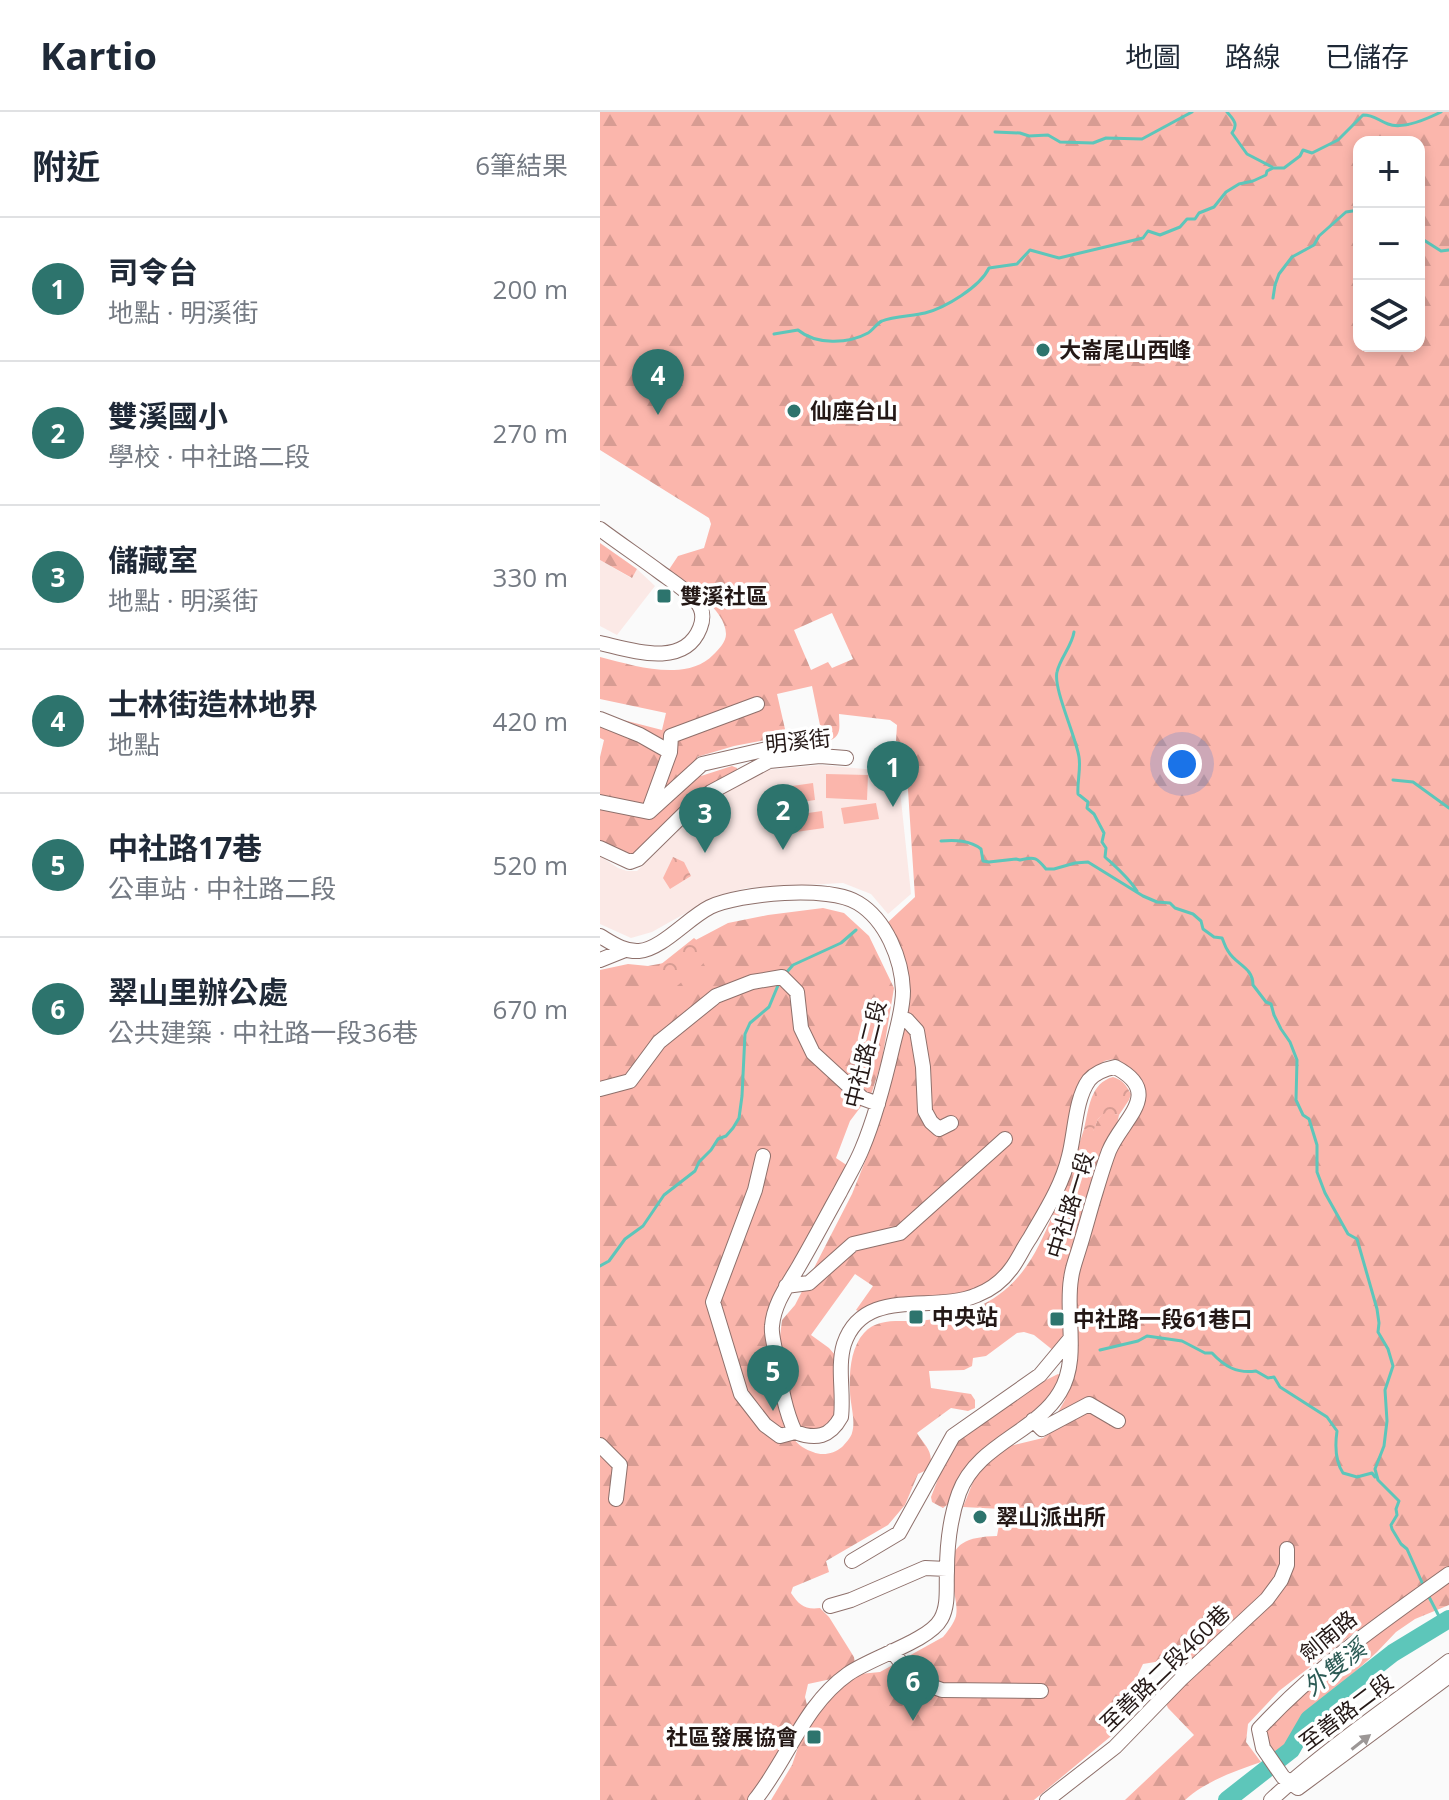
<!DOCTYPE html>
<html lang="zh-TW">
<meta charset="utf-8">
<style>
:root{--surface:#fff;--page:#f6f6f7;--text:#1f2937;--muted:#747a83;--line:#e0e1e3;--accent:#2d746d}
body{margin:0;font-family:"Open Sans","Noto Sans TC",sans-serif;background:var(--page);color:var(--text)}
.controls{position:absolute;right:24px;top:24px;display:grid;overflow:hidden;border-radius:16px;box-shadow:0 4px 12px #0003}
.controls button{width:72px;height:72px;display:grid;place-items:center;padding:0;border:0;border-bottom:2px solid var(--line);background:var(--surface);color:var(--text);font:40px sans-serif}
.you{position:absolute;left:582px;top:652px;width:28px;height:28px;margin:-20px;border:6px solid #fff;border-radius:50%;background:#1a73e8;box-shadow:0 0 0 12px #1a73e833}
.badge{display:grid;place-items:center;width:52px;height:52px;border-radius:50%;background:var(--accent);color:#fff;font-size:26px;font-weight:700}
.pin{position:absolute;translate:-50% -66px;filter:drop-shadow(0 2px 4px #0008)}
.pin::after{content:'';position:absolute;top:42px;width:28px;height:24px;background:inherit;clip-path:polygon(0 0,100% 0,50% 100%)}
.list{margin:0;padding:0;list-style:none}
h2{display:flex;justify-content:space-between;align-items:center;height:104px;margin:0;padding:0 32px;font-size:34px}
h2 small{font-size:26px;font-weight:400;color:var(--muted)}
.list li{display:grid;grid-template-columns:52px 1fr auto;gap:24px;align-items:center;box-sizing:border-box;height:144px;padding:0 32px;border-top:2px solid var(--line)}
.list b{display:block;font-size:30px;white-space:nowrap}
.list p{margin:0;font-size:26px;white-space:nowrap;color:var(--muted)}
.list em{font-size:26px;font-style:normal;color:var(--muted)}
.icon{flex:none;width:44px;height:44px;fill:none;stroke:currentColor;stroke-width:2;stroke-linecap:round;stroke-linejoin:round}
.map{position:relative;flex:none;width:849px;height:1688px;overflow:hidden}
header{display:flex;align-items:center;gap:48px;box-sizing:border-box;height:112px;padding:0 40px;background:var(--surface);border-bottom:2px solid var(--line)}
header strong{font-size:38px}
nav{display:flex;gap:44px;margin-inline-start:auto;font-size:28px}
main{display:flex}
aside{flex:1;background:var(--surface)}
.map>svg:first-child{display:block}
.built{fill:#fbe9e6}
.grass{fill:#fbb6ac}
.forest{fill:url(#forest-firs);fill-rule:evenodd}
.park{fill:url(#park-crowns)}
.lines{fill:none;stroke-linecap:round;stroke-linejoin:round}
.stream{stroke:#5dc6ba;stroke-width:3}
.river{stroke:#5dc6ba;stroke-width:18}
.minor-casing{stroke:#8e706b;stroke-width:16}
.minor{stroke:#fff;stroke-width:14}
.oneway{fill:#9c9796}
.poi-dot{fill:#2d746d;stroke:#fff;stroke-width:3}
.labels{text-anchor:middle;stroke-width:7;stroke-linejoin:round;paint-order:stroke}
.poi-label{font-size:22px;font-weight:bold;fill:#241816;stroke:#fff;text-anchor:start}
.street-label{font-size:22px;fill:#241816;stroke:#fff}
.water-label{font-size:24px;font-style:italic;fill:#2c5b55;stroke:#fff}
</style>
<header>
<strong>Kartio</strong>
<nav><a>地圖</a><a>路線</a><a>已儲存</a></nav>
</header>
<main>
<aside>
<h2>附近<small>6筆結果</small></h2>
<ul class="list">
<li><span class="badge">1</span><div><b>司令台</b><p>地點 · 明溪街</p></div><em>200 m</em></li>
<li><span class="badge">2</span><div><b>雙溪國小</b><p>學校 · 中社路二段</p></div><em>270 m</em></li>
<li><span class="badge">3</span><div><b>儲藏室</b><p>地點 · 明溪街</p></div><em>330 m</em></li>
<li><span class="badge">4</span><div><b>士林街造林地界</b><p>地點</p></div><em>420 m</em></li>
<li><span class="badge">5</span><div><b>中社路17巷</b><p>公車站 · 中社路二段</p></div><em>520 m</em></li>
<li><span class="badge">6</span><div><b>翠山里辦公處</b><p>公共建築 · 中社路一段36巷</p></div><em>670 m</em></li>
</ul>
</aside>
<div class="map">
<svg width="849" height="1688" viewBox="0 0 849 1688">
<defs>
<pattern id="forest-firs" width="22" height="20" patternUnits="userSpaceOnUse" patternTransform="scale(2)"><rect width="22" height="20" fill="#fbb6ac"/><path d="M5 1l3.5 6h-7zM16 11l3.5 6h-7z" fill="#d79c93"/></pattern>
<pattern id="park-crowns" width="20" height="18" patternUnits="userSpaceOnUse" patternTransform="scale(2)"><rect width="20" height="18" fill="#fbb6ac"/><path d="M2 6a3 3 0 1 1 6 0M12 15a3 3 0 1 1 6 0" fill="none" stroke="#d79c93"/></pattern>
</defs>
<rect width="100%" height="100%" fill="#fafafa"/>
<path class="built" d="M 0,448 L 31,466 L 37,457 L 55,474 L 17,523 L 0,514 Z
M 221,653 L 298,660 L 311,782 L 288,802 L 271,782 L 243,771 L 147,776 L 116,784 L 52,820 L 31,826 L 0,812 L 0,744 L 18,756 L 27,759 L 37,759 L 109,689 L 167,658 Z"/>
<path class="grass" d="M 226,662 L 268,663 L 267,688 L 226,686 Z
M 213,671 L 215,688 L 181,693 L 178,676 Z
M 276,691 L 279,707 L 244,712 L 241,696 Z
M 222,699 L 224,716 L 189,721 L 187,704 Z"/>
<path class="forest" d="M 0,0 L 849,0 L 849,1455 L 746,1527 L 679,1579 L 648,1612 L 646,1630 L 661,1650 C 635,1659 606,1669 585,1688 L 525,1688 L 594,1623 L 568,1596 L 560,1579 L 574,1564 L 580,1551 L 573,1547 L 543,1552 L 531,1577 L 544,1589 L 510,1625 L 434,1688 L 171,1688 L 192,1653 L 201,1627 L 209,1613 L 234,1580 L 260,1562 L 280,1560 L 343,1525 C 348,1519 354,1511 356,1504 C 358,1494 354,1482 353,1473 C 346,1434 361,1425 397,1424 L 402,1397 L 363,1395 L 375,1365 L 401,1336 L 443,1326 L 450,1321 L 458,1300 L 465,1288 L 477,1245 L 474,1217 L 477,1165 L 515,1039 L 541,1000 C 536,983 534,942 508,948 C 503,949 500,952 496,955 L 459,1062 L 410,1155 L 375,1182 L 260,1200 L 256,1198 L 273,1174 L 255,1162 L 211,1223 L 229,1236 L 235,1243 L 240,1298 L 228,1317 L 205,1319 L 199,1312 L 191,1290 L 187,1259 L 180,1225 L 182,1208 L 195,1193 L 252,1082 L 270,1037 L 281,1001 L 303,899 L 285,813 L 315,785 L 305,632 L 296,629 L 297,613 L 290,608 L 239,602 C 239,615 243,625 226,630 L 223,628 L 212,574 L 177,582 L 185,617 L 180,625 L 134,634 L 97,645 L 101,664 L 132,654 L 137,656 L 137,660 L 32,744 L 0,731 L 0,645 L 4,628 L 0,626 L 0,602 L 62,618 L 66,601 L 0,587 L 0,545 C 24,551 49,559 74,558 C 87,558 104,553 113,543 C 119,537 126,530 126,522 C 126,497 86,472 68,459 L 78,444 L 104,436 L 111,412 L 109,406 L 0,338 ZM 759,30 L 819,30 L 819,234 L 759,234 ZM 232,501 L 253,547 L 232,556 L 228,550 L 211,558 L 194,518 Z
M 0,431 L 37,457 L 32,466 L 0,448 Z
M 223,796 L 244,801 L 269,824 L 294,876 L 282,948 L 272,980 L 250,1009 L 236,1046 L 248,1054 C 227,1093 207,1133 186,1172 C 180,1183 169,1198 167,1210 C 164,1240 177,1302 194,1327 C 198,1333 206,1338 213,1340 C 222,1344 234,1342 242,1335 C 245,1332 251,1325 252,1321 C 256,1308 250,1292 250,1279 C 249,1260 251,1235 264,1221 C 280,1203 306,1212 327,1208 C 342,1206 360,1203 374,1197 C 419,1177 435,1145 453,1102 C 465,1074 475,1046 484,1017 L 493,1019 L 498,1007 L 505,1000 L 519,1003 L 516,1017 L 490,1078 L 468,1226 L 454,1239 L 434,1223 L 424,1220 L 417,1221 L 386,1244 L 373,1246 L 372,1254 L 364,1258 L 329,1259 L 331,1276 L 371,1282 L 375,1288 L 375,1296 L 368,1299 L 351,1296 L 317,1321 C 325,1334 335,1340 329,1357 L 318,1362 L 305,1393 L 288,1413 L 226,1449 L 229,1460 L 193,1475 L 191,1481 C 199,1493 205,1498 220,1496 L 229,1505 L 254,1545 L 255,1552 L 236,1566 L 208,1572 L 205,1585 L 208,1597 L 151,1688 L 0,1688 L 0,858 L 28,852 L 48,854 L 69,850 L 92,830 L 128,811 L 168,803 Z
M 458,1262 L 462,1264 L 455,1283 L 411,1319 L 352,1389 L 343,1396 L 332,1390 L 331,1385 L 338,1367 L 334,1363 L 351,1331 L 369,1315 L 446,1268 Z
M 849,1468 L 849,1493 L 815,1507 L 796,1520 L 777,1540 L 701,1609 L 682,1641 L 677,1643 L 672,1639 L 666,1621 L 670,1614 L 733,1553 Z"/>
<path class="park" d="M 73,745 L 84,750 L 91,764 L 70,777 L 63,766 Z
M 94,826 L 112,841 L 100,855 L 72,878 L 60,869 L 55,857 Z
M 513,965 C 523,968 526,973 531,982 L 529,988 L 519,1003 L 505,1001 L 498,1007 L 493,1020 L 484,1017 C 489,997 490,971 513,965 Z"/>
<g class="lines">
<path class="stream" d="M 627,0 C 633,7 639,12 632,21 L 647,42 L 672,55
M 395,20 L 420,21 L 429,24 L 448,23 L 460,30 L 493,31 L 506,26 L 542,27 L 592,0
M 819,125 L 841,139 L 849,138
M 673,186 L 675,173 L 679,162 L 692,145 L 714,133 L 719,124 L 746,100 L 759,98
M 174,222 L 198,218 C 216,233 248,232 268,221 C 273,218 277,211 282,209 C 293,204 313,204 325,201 C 345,196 380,175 389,156 L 417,152 L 430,138 L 459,146 L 543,126 L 548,119 L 560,123 L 580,115 L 587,107 L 595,107 L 599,101 L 614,95 L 626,80 L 639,72 L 653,69 L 666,63 L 667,59 L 673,56 L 684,56 L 700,44 L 703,38 L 712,41 L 738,28 L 763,3 C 775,3 777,8 788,12 C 803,18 827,7 841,0
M 474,520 C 472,534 460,546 457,560 C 453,576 476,625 479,645 C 481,657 477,670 478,682 L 488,690 L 487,696 L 494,702 L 504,721 L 502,730 L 506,736 L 505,745 C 517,756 528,765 537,779
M 793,668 L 813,670 L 849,696
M 341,729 C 355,728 370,728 381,737 L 383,749 L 389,750 L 416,747 L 420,748 C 435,744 437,746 446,757 L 454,757 L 475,751 L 488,750 L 543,784 L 557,790 L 570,791 L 575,796 L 593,802 L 601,809 L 603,817 L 614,825 L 622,826 C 624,830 625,835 628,839 C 636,853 653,855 653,873 L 666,890 L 671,892 L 674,903 L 681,917 L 690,930 L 697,948 L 696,988 L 703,1003 L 709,1007 L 717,1033 L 717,1060 L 725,1081 L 748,1122 L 757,1127 L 777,1197 L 779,1211 L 778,1220 L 788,1237 L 793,1254 L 785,1278 L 787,1309 L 784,1334 L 775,1357 L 778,1368 L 799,1389 L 796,1397 L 797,1403 L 791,1413 L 792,1417 L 801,1432 L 807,1437 L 824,1475
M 186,861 L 193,853 L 241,831 L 256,818
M 0,1154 L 9,1149 L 25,1127 L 43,1114 L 64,1083 L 95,1059 L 99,1050 L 111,1038 L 118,1027 L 126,1024 L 133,1016 L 139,1006 L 142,984 L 145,922 L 150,911 L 169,895 L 179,871
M 500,1238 L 538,1229 L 547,1224 L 582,1229 L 605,1241 L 612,1241 C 624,1254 637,1262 656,1259 L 668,1266 L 674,1265 L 680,1275 L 727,1305 L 737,1319 C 735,1333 735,1349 743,1361 L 757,1365 L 772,1361 L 775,1365
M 827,1481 L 843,1512"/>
<path class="river" d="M 627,1688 L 691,1638 L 709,1607 L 793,1541 L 849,1507"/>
<g class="minor-casing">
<path id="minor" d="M 0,417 C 20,432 41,446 61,461 C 72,469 85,477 95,488 C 103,496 104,506 100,516 C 84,557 31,538 0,531
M 0,607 L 40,623 L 70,640
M 0,690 L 49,700 L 102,652 L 176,635 L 219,633
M 50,695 L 70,640 L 71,624 L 157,592
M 0,736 L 30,750 L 38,747 L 91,695 L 111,680 L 169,649 L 220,644 L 246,646
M 0,824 C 12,831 24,840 39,839 C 62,837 88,806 110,795 C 140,781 229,773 258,791 C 286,808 302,847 303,879 C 303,897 297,916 293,933 C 285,968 276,1004 262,1037 C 256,1052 247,1066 240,1080 C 226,1105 213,1130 199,1154 C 188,1173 174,1191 172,1214 C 171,1221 174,1231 175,1238 C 180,1266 183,1294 195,1320
M 0,848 L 25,838
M 300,906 L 307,908 L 317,919 L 323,955 L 325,999 L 331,1010 L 339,1017 L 351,1011
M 0,977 L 30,969 L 59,930 L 116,884 L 152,870 L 182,865 L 197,880 L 201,916 L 213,941 L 262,986 L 278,992
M 163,1044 L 155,1078 L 113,1190 L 141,1282 L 165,1313 L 180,1324 L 195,1320
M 186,1174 L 209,1171 L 253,1132 L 300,1121 L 405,1027
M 433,1308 L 442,1317 L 489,1292 L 518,1309
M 0,1333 L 20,1353 L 16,1387
M 252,1449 L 299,1421 L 353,1324 L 440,1263 L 470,1227
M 230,1494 L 251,1488 L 325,1456 L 347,1457
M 292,1539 L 314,1568 L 342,1578 L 441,1579
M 698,1676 L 683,1665 L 663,1636 L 659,1617 C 715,1556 782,1510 849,1462
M 698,1676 L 849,1564
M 155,1688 C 188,1647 204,1593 248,1562 C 272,1545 329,1529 341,1507 C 349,1493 346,1475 347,1459 C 347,1433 350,1406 359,1381 C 377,1332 436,1321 460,1280 C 480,1247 465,1203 471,1167 C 472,1157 476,1147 479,1137 C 485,1118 490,1098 496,1079 C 500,1066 504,1052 509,1039 C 522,1007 565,981 515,955 C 505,957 496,960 489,968 C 475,987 475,1022 469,1044 C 462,1074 445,1100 430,1126 C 423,1136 418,1148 411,1157 C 403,1168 390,1178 377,1183 C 333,1202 264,1173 244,1232 C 237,1255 244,1281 241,1305 C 230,1325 216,1328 195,1320
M 447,1688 L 515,1635 L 581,1567 L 667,1487 L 681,1468 L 687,1453 L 687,1437
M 671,1688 C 726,1637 789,1595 849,1549"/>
</g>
<use href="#minor" class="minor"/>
</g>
<defs><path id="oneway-solid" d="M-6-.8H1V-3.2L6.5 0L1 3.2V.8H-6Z" transform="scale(2)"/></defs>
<use class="oneway" href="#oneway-solid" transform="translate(761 1630) rotate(-38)"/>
<g class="poi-dot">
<circle cx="443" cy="238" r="8"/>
<circle cx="194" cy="299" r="8"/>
<rect x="56" y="476" width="16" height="16" rx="4"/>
<rect x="308" y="1197" width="16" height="16" rx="4"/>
<rect x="449" y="1199" width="16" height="16" rx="4"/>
<circle cx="380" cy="1405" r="8"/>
<rect x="206" y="1617" width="16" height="16" rx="4"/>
</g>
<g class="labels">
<g class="poi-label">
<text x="459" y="246">大崙尾山西峰</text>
<text x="210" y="307">仙座台山</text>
<text x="80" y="492">雙溪社區</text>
<text x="332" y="1213">中央站</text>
<text x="473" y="1215">中社路一段61巷口</text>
<text x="396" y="1413">翠山派出所</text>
<text x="198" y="1633" text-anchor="end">社區發展協會</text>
</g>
<g class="street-label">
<text transform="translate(198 629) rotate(-6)" y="8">明溪街</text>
<text transform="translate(265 942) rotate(-76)" y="8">中社路二段</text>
<text transform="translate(470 1093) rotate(-73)" y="8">中社路一段</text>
<text transform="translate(728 1524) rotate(-39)" y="8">劍南路</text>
<text transform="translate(565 1556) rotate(-44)" y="8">至善路二段460巷</text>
<text transform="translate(746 1600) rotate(-37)" y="8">至善路二段</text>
</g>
<g class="water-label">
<text transform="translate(735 1556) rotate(-39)" y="8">外雙溪</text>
</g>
</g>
</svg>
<div class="controls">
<button>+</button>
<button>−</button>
<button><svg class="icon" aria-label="layers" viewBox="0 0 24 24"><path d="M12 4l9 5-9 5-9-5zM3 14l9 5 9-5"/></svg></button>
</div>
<div class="you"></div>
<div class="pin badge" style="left:293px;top:695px">1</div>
<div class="pin badge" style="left:183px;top:738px">2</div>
<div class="pin badge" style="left:105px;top:741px">3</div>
<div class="pin badge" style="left:58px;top:303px">4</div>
<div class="pin badge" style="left:173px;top:1299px">5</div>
<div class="pin badge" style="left:313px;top:1609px">6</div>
</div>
</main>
